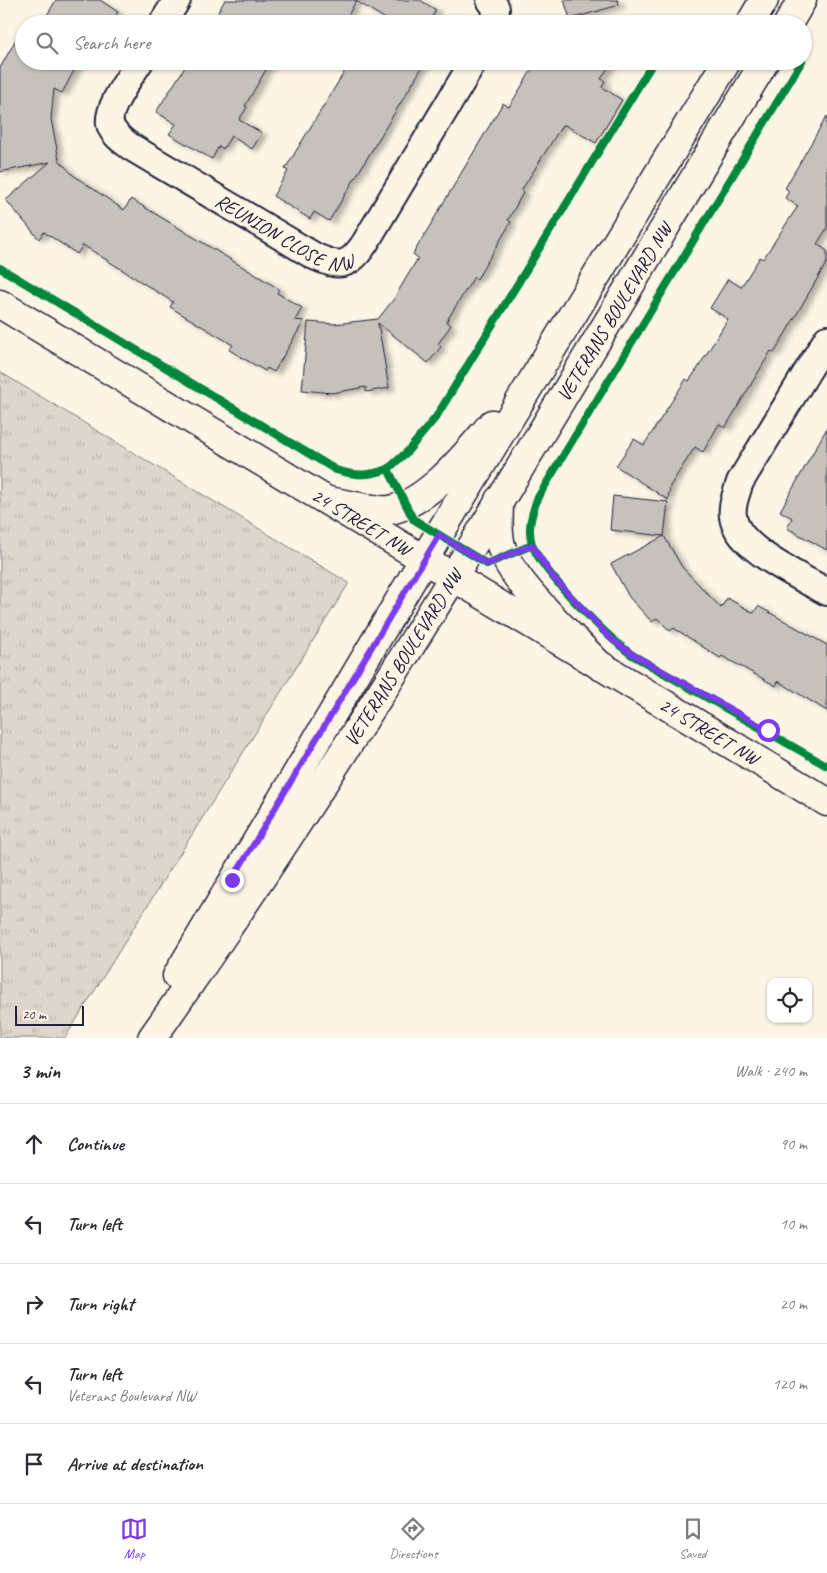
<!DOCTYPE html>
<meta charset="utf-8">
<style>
:root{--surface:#fff;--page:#f7f7f7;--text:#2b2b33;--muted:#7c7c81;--line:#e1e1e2;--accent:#7c3aed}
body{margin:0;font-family:Caveat,sans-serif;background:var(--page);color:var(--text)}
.controls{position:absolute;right:15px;bottom:15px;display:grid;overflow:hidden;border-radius:10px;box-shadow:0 1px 4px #0004}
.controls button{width:45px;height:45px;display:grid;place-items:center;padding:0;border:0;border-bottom:1px solid var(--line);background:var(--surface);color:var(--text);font:25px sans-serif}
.scale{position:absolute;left:15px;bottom:12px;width:69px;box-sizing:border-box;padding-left:5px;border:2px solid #22223b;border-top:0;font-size:14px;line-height:18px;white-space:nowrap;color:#22223b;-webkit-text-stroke:4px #fcf5e5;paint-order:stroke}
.stop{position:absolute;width:15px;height:15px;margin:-11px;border:4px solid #7c3aed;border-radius:50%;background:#fff}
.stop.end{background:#7c3aed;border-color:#fff;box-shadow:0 1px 5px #0008}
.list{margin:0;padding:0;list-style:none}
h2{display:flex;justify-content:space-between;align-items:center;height:65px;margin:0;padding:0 20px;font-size:21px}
h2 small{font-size:16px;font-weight:400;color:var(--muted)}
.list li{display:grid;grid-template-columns:32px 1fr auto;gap:15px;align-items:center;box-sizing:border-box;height:80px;padding:0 20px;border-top:1px solid var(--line)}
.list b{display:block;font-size:19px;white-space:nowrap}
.list p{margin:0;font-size:16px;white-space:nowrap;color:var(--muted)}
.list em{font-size:16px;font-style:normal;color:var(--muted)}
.icon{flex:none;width:28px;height:28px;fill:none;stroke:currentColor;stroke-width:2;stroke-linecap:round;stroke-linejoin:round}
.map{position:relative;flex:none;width:827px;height:1038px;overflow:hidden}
.search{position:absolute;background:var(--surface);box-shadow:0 1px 4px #0004;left:15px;right:15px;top:15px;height:55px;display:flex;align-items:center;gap:12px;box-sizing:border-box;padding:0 18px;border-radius:28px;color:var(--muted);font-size:19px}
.sheet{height:465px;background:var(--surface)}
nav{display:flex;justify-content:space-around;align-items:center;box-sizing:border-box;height:70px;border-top:1px solid var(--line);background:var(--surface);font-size:14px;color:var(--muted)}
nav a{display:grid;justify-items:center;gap:2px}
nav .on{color:var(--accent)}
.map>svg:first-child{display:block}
.grass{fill:url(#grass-tufts);stroke:#7f7c84}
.building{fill:#c6c1bb;stroke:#22223b;filter:url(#shadow)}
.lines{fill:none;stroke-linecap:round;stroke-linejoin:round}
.minor-casing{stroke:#22223b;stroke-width:30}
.tertiary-casing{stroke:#22223b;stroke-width:31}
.secondary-casing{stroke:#22223b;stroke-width:31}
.minor{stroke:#fcf5e5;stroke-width:26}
.tertiary{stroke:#fcf5e5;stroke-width:28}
.secondary{stroke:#fcf5e5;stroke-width:28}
.cycleway-casing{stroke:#fcf5e5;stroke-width:11}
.cycleway{stroke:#00873e;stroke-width:8}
.route{stroke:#7c3aed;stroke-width:6}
.labels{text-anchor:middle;stroke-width:5;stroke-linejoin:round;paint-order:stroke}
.street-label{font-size:20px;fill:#22223b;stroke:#fcf5e5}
</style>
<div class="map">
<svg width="827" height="1038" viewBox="0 0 827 1038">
<defs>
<pattern id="grass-tufts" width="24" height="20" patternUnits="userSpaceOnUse" patternTransform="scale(1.25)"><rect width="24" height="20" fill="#dcd6cc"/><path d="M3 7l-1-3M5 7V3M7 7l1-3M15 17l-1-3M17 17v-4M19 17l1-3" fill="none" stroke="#bcb7b0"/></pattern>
<filter id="shadow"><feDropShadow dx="5.5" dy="3" stdDeviation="2.5" flood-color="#0004"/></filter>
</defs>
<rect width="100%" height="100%" fill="#fcf5e5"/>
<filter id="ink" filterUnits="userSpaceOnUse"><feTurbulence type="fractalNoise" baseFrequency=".02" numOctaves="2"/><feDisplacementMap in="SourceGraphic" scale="10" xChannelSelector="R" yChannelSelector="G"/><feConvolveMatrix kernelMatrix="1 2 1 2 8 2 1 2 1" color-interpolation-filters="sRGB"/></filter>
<g filter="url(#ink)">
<path class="grass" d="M 0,372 L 349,583 L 65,1038 L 0,1038 Z"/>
<path class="building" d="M 56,0 L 100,0 L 118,12 L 111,24 L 42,24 Z
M 225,0 L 420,0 L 436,10 L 428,24 L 394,24 L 356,1 L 343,24 L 238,24 L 218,12 Z
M 564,0 L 618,0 L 619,5 L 570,19 Z
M 24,25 L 24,61 L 79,61 L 62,93 L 54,89 L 51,119 L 59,160 L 73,175 L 124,210 L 131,199 L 279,289 L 277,293 L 302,308 L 295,320 L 304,321 L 274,372 L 267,368 L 265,371 L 229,350 L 233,345 L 170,307 L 173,302 L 83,245 L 77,254 L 44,232 L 39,239 L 6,200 L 50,162 L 0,172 L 0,68 Z
M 189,61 L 271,61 L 245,106 L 247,107 L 239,120 L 262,133 L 252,149 L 231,136 L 223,149 L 219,146 L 212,159 L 169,134 L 176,124 L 156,112 Z
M 351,61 L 426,61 L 329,221 L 314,212 L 310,219 L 273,196 L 288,171 L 285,169 Z
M 537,61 L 612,61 L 601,79 L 605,81 L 602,87 L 622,100 L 596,143 L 563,124 L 521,191 L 523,193 L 508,220 L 511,222 L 477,279 L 474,277 L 446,322 L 451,325 L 438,344 L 441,347 L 428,363 L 378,323 L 389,388 L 366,392 L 366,387 L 332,393 L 302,390 L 308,322 L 334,324 L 378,319 L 393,300 L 418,258 L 413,254 L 503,103 L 509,107 Z
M 827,116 L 827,228 L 817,244 L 827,251 L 827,262 L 774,353 L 771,351 L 725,428 L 719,424 L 703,452 L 695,447 L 670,486 L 668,500 L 616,466 L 634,439 L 644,445 L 686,379 L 689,381 L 698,368 L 728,319 L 710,308 L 728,279 L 741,287 L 760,257 L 763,259 L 798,206 L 785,198 L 789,191 L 785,188 Z
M 827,428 L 827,550 L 787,528 L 792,518 L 780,511 Z
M 613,496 L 668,502 L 664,536 L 682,567 L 721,608 L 727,598 L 754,613 L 758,606 L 827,645 L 827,711 L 778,681 L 776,686 L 722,656 L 720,658 L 674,628 L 670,631 L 657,618 L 652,622 L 629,597 L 611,564 L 664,536 L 610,530 Z"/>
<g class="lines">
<g class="minor-casing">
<g id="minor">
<path d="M 490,0 L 496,8 L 495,24"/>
<path d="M 162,24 L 177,0"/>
<path id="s1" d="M 140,61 C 131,76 107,107 110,124 C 113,135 123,141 131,147 L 314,256 C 340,268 349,267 365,243 L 474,61"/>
<path d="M 827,339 L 740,482 C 736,495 729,510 735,524 C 746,552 801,577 827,592"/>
</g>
</g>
<g class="tertiary-casing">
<g id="tertiary">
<path id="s2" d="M 0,304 L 827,802"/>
</g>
</g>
<g class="secondary-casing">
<g id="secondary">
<path d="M 750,24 L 764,0"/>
<path d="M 788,24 L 802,0"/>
<path d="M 499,500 C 499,518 496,539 505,556 C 520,590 574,638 600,666"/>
<path d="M 328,501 C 343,503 377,512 390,510 C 429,502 467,453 492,424"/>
<path d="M 177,976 L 424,559 L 727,61"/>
<path id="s3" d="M 152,1038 C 373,724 566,390 765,61"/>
</g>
</g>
<use href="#minor" class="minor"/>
<use href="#tertiary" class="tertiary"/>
<use href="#secondary" class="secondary"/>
<g class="cycleway-casing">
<path id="cycleway" d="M 802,61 L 537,499 C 532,514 527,528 532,544 C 540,571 608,637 632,655 L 827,766
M 0,268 L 336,470 C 356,476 369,476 388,469 L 413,519 L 487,564 L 532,545
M 388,469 L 407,452 L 436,417 L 654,61"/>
</g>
<use href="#cycleway" class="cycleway"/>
</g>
</g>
<g class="lines" filter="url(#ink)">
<path class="route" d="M 232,880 L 439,535 L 487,564 L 532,545 L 552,576 L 610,638 L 632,654 L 768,730"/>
</g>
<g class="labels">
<g class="street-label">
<text dy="7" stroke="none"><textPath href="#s1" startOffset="280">REUNION CLOSE NW</textPath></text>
<text dy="7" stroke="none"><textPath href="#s3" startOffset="861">VETERANS BOULEVARD NW</textPath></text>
<text dy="7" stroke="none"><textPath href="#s2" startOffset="422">24 STREET NW</textPath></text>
<text dy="7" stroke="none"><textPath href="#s3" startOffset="456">VETERANS BOULEVARD NW</textPath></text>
<text dy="7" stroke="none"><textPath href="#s2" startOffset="828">24 STREET NW</textPath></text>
</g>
</g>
</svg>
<div class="controls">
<button><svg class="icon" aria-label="locate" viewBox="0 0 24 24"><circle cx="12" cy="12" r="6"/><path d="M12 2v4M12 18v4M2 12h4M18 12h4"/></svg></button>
</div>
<div class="scale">20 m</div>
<div class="stop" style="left:768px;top:730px"></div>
<div class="stop end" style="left:232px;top:880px"></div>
<div class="search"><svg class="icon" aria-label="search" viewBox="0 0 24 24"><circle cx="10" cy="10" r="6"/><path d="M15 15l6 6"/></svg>Search here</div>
</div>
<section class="sheet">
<h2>3 min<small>Walk · 240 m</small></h2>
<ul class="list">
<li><svg class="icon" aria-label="ahead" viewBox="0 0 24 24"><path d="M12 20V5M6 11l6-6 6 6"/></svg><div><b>Continue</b></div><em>90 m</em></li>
<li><svg class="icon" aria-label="left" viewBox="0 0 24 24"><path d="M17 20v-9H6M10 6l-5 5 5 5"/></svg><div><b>Turn left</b></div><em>10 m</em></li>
<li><svg class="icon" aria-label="right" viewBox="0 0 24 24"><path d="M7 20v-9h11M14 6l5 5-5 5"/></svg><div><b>Turn right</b></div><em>20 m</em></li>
<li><svg class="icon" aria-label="left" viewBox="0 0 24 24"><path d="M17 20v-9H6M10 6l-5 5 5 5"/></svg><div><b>Turn left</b><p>Veterans Boulevard NW</p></div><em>120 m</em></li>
<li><svg class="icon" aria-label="arrive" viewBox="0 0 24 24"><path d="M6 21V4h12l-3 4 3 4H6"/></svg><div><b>Arrive at destination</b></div></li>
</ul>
</section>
<nav>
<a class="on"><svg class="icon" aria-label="map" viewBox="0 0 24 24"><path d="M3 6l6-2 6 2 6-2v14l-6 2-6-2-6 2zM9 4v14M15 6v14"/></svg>Map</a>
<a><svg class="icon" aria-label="directions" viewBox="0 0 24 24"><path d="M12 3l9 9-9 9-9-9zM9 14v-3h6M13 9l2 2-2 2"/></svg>Directions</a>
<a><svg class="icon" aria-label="saved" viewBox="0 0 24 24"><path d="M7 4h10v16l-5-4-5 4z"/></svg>Saved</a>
</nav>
